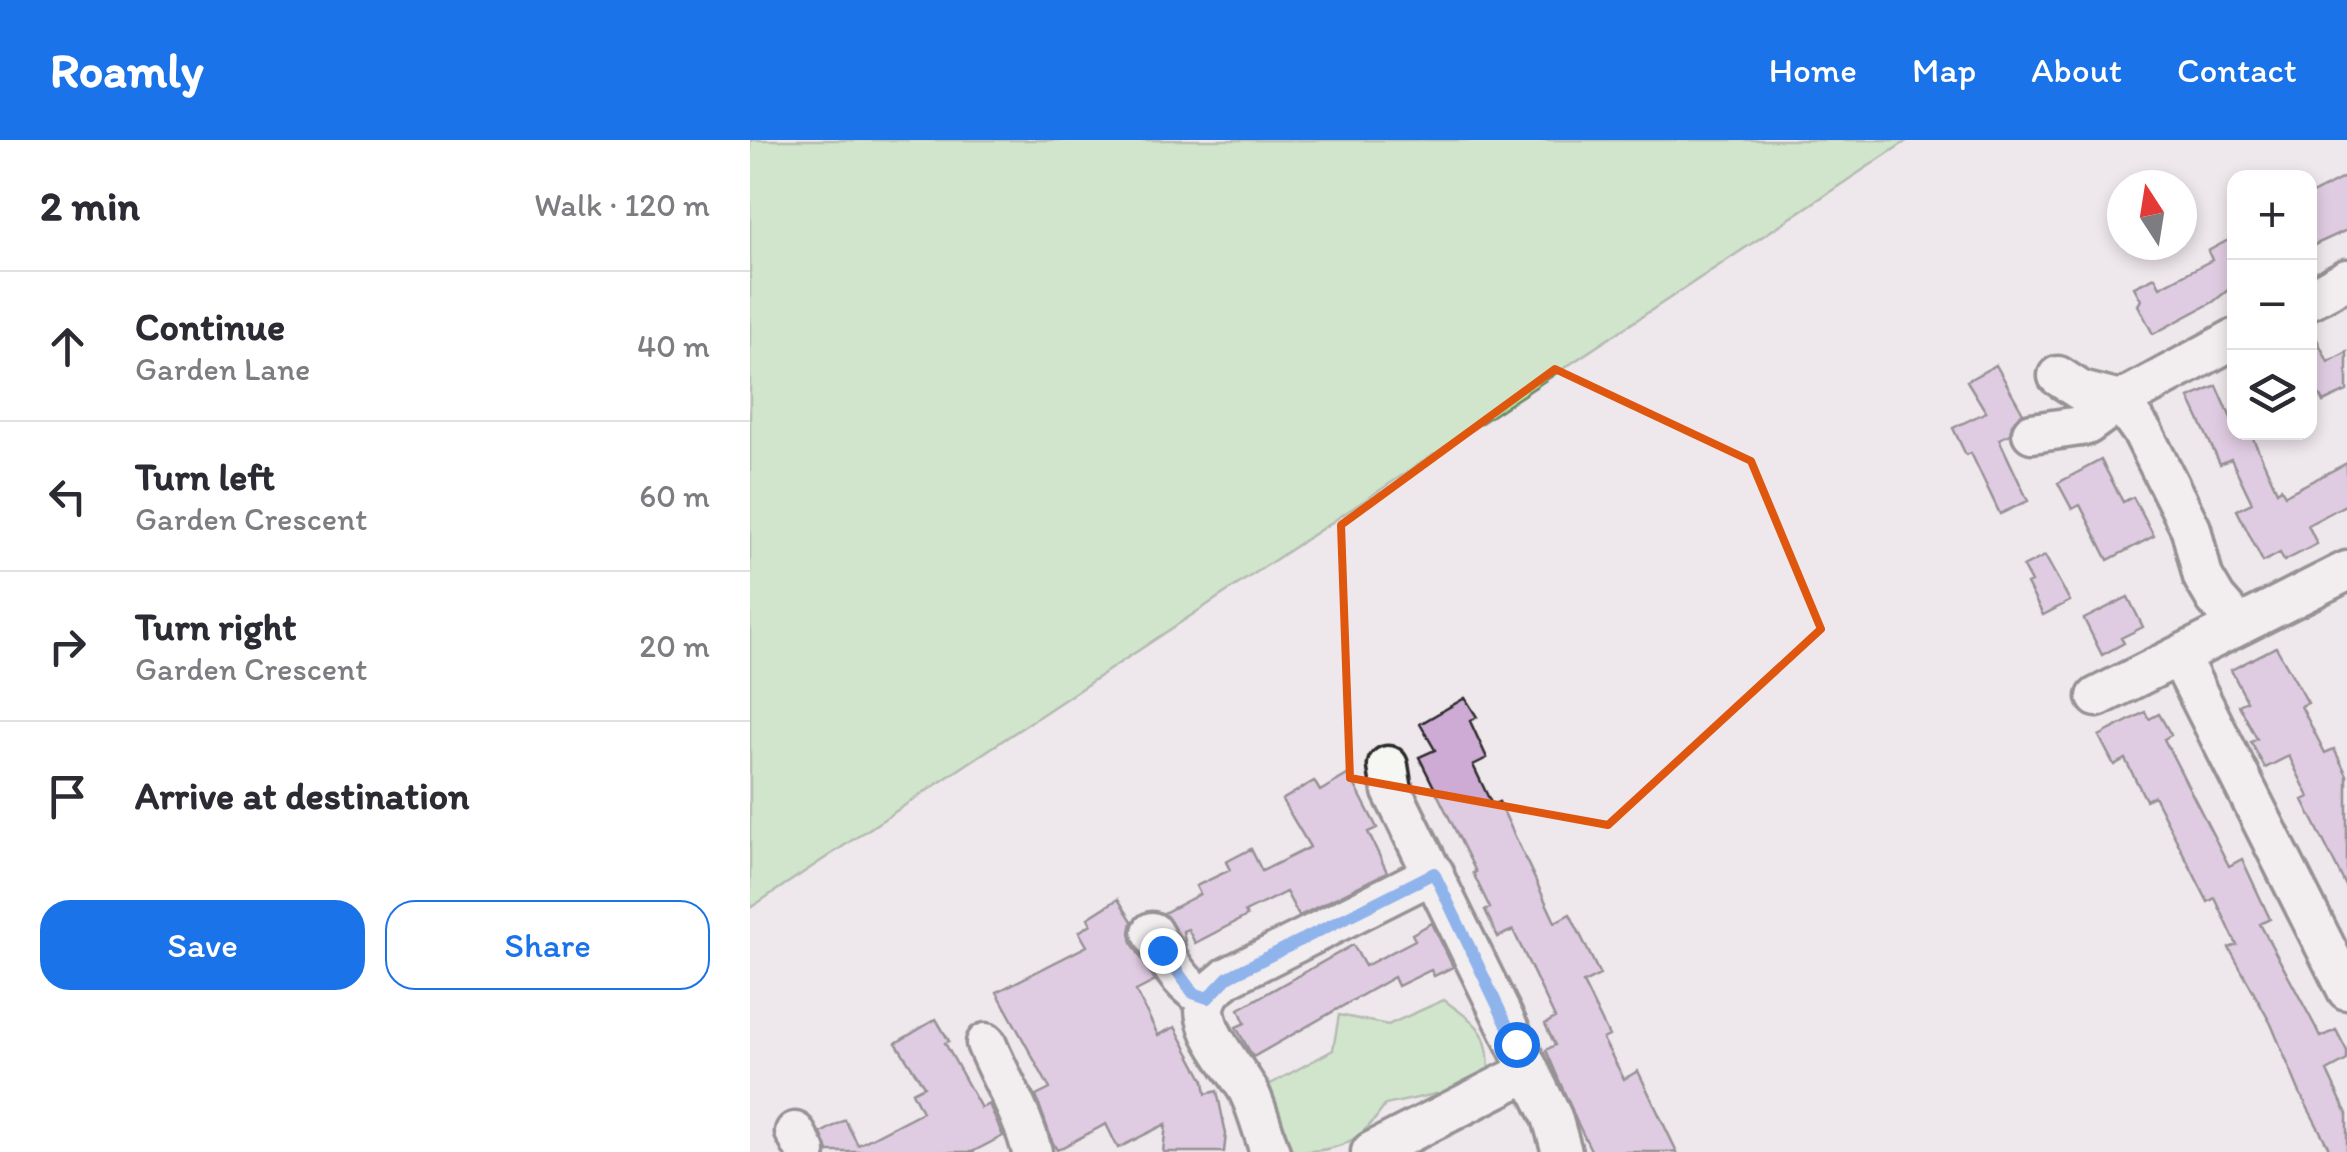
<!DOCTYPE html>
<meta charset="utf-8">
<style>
:root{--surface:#fff;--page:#f2f2f3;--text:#2b2b33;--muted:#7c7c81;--line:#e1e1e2;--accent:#1a73e8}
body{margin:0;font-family:Itim,sans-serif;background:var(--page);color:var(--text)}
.controls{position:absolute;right:30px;top:30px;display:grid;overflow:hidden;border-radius:20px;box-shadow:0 5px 15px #0003}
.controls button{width:90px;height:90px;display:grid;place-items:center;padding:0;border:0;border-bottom:2px solid var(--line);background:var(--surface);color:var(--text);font:50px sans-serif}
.compass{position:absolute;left:1357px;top:30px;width:90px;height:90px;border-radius:50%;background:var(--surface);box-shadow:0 5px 15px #0003;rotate:348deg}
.stop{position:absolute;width:30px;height:30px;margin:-22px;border:8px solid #1a73e8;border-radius:50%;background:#fff}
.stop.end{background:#1a73e8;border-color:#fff;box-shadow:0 2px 10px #0008}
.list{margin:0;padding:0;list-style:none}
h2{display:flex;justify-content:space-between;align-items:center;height:130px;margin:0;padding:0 40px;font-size:42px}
h2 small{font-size:32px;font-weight:400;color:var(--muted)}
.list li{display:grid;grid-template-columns:65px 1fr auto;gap:30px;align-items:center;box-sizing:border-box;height:150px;padding:0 40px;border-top:2px solid var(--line)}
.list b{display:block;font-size:38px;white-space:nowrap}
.list p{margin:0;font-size:32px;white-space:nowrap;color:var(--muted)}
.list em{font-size:32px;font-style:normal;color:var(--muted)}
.actions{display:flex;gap:20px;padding:30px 40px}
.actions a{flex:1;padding:22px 0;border:2px solid var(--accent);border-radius:30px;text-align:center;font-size:35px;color:var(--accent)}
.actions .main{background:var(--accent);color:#fff}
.icon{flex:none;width:55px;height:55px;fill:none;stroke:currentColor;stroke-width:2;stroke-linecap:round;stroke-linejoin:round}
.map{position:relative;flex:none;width:1597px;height:1012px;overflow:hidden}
header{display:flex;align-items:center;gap:60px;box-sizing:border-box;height:140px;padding:0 50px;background:var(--accent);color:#fff}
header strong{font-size:48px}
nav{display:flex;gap:55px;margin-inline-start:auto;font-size:35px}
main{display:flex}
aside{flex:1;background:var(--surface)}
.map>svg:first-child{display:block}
.green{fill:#ace2a5;stroke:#6c8668;stroke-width:2.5}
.building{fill:#ceabd5;stroke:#2b2b2b;stroke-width:2.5}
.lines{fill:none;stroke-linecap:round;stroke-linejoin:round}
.minor-casing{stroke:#2b2b2b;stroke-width:45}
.minor{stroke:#f6f6f2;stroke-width:38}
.route{stroke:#1a73e8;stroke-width:12}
.marked{fill:none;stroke:#df570e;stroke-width:8;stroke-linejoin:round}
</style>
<header>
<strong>Roamly</strong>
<nav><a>Home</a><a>Map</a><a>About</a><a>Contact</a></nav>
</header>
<main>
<aside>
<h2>2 min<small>Walk · 120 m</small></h2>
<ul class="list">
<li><svg class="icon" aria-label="ahead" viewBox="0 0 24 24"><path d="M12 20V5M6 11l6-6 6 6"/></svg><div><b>Continue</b><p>Garden Lane</p></div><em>40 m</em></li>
<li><svg class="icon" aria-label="left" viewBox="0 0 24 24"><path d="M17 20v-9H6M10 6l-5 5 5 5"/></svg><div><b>Turn left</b><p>Garden Crescent</p></div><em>60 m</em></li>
<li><svg class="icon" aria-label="right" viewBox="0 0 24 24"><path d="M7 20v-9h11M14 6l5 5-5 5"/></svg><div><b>Turn right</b><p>Garden Crescent</p></div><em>20 m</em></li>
<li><svg class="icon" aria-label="arrive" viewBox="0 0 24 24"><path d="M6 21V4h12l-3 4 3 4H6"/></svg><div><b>Arrive at destination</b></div></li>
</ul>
<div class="actions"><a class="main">Save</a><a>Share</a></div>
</aside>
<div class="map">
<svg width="1597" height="1012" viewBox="0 0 1597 1012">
<rect width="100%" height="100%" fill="#eee7ec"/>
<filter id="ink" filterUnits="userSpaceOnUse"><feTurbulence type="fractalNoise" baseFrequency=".01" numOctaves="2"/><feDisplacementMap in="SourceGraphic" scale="20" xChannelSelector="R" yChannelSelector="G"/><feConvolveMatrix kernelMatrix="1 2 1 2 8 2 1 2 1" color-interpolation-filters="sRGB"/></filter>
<g filter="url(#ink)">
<path class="green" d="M 0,0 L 1158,0 L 0,768 Z
M 694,860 C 727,885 739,888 739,934 L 708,949 L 635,965 C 611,1003 587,1012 543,1012 C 531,993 526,967 517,946 L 583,910 L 589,875 L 638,885 Z"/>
<path class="building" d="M 1597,36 L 1597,90 L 1560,107 L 1560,55 Z
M 1484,97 L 1484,163 L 1478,150 L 1463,162 L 1403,194 L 1388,165 L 1391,160 L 1384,147 L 1405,137 L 1410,147 L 1462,120 L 1458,111 Z
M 1560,185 L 1578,222 L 1597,212 L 1597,251 L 1573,262 L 1560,235 Z
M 1246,225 L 1273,273 L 1262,284 L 1260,294 L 1249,299 L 1278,361 L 1250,374 L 1221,313 L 1216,315 L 1203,288 L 1236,272 L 1217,241 Z
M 1467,246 L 1484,285 L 1484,292 L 1500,292 L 1527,351 L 1531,348 L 1535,355 L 1597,323 L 1597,364 L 1558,385 L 1567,404 L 1534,421 L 1530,413 L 1513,422 L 1487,370 L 1502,363 L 1481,319 L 1470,324 L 1439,258 Z
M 1351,320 L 1373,362 L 1383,357 L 1404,396 L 1358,420 L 1330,365 L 1322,369 L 1308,343 Z
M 1295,416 L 1320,461 L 1293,475 L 1277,444 L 1281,442 L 1273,427 Z
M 1378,457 L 1393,487 L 1371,498 L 1374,503 L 1352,515 L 1334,479 Z
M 1526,507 L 1558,563 L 1551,566 L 1575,613 L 1584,609 L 1597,635 L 1597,748 L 1553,660 L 1559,657 L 1539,616 L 1515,628 L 1501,602 L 1507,599 L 1489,565 L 1497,561 L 1481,530 Z
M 715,558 L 727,577 L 720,581 L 737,618 L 723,625 L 742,665 L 749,662 L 805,782 L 820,774 L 850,835 L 833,843 L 859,896 L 853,899 L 874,939 L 888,931 L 927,1012 L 842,1012 L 826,980 L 796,910 L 805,905 L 795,884 L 805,878 L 763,790 L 748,797 L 735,770 L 740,768 L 723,733 L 726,732 L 669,617 L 685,610 L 670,584 Z
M 1395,572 L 1399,579 L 1409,574 L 1421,595 L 1414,599 L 1479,726 L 1492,719 L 1520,779 L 1510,784 L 1571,897 L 1586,890 L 1597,911 L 1597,920 L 1577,931 L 1597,974 L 1597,1012 L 1581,1012 L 1550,953 L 1521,884 L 1479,808 L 1487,805 L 1465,758 L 1458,762 L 1404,656 L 1396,660 L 1375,619 L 1364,625 L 1349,596 Z
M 599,634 L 627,688 L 618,692 L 637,732 L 549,776 L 536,752 L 495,772 L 497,776 L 445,803 L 438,789 L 433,791 L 436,806 L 414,773 L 450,754 L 446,746 L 480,730 L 476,722 L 501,709 L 512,731 L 560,707 L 532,660 L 564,641 L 570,651 Z
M 368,759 L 382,781 L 380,793 L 382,803 L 405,841 L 386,851 L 408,895 L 425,887 L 454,941 L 456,954 L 467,951 L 476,994 L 474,1012 L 413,1012 L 416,984 L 368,1008 L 356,984 L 307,1010 L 302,1001 L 286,956 L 300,949 L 247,852 L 337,806 L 329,792 L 341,784 L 338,778 Z
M 682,783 L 703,827 L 684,836 L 681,830 L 648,846 L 644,837 L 503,917 L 486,887 L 495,883 L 489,869 L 603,805 L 615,826 L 665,800 L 662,794 Z
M 186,879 L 199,901 L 195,903 L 231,968 L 239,964 L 253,996 L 222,1012 L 78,1012 L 71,993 L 95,980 L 108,1005 L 172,972 L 162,952 L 174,946 L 146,903 Z"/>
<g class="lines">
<g class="minor-casing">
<path id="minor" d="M 1560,159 L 1597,139
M 1308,236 L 1331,251 L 1370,261 L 1393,293 L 1441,389 L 1453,437 L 1466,459 L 1489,485
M 1282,293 L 1337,285 L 1370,261 L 1484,199
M 1429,516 L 1597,850
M 1347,557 L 1597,431
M 638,626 L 642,651 L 802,977 L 812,1012
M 402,792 C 416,816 430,848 458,858
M 236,903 C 251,940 273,974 282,1012
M 45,992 L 56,1012
M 520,1012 C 513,992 508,971 499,952 C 487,928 440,882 460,853 C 465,847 473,842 478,837 L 684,733
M 621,1012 L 780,931"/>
</g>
<use href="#minor" class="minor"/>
</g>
</g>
<g class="lines" filter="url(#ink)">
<path class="route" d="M 412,810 L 443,853 L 458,858 L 478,837 L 684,733 L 766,904"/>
</g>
<path d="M0 0H1597V1012H0ZM 805,229 L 1001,321 L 1071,489 L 858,685 L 600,638 L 591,385 Z" fill="#eee7ec" fill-opacity=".55" fill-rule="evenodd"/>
<path class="marked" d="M 805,229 L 1001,321 L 1071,489 L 858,685 L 600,638 L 591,385 Z"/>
</svg>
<div class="controls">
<button>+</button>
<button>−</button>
<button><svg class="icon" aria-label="layers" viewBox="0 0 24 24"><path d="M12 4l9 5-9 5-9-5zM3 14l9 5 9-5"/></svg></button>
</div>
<svg class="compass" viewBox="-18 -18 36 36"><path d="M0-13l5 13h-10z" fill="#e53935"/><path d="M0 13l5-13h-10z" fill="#7c7c81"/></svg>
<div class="stop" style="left:766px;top:904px"></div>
<div class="stop end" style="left:412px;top:810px"></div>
</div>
</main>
